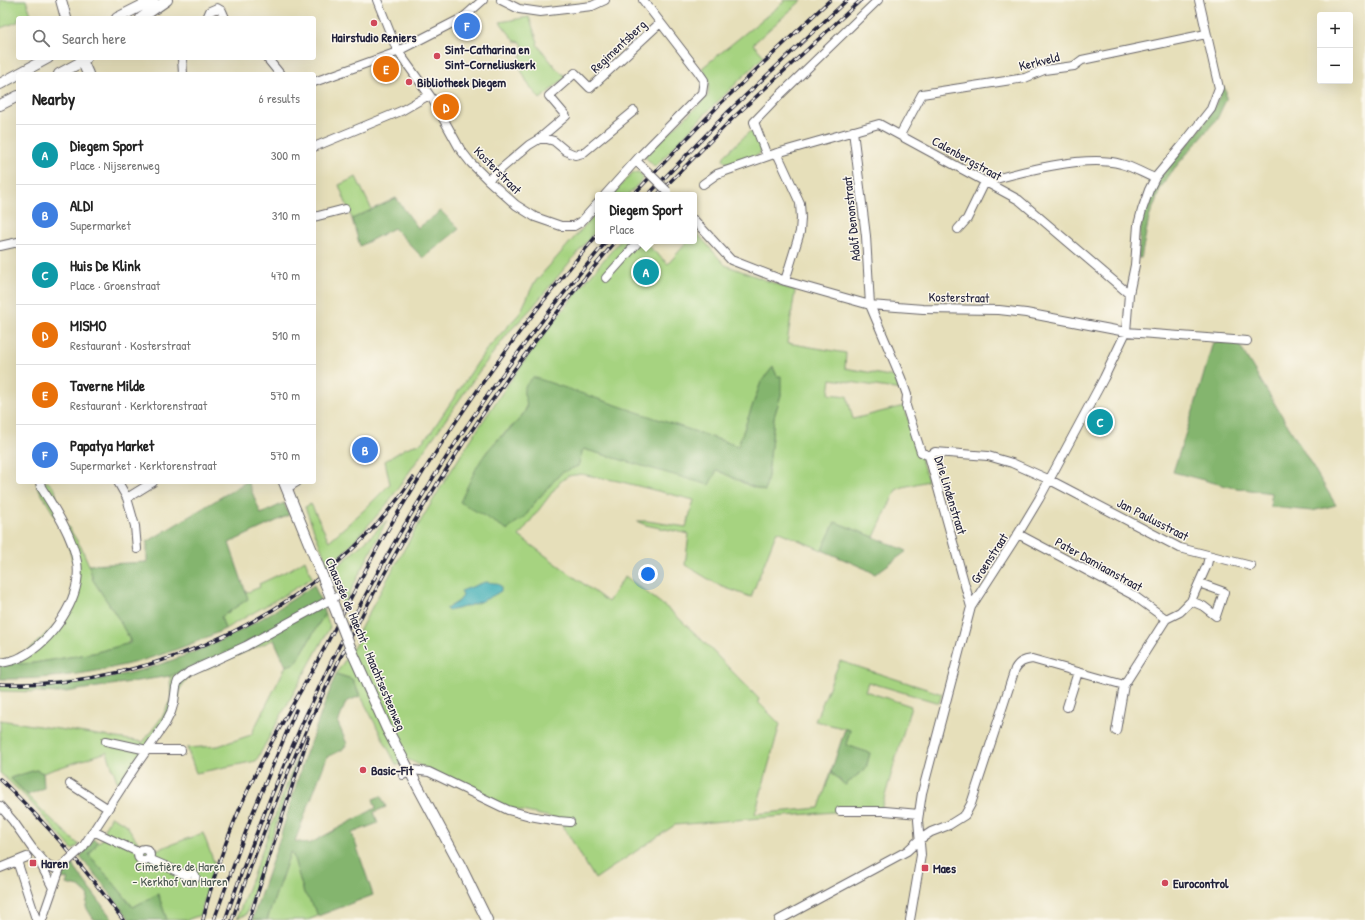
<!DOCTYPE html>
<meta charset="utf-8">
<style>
:root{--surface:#fff;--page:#f6f6f6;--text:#222;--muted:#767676;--line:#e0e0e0;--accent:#d1495b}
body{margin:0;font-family:"Patrick Hand",sans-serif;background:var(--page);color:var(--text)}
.controls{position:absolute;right:12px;top:12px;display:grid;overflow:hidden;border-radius:4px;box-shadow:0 4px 16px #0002}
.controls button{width:36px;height:36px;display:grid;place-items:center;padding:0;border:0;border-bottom:1px solid var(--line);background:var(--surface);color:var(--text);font:20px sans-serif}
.you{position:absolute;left:648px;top:574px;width:14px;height:14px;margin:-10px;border:3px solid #fff;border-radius:50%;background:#1a73e8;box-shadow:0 0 0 6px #1a73e833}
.badge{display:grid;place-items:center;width:26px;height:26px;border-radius:50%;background:var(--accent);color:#fff;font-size:13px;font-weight:700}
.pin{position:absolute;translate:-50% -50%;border:2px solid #fff;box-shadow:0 1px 4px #0006}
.popup{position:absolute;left:595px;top:192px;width:102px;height:52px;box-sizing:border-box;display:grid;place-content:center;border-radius:4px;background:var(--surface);filter:drop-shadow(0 1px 3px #0005);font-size:13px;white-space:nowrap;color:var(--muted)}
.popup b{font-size:15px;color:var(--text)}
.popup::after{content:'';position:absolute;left:50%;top:100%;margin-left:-8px;border:8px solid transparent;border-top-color:var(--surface)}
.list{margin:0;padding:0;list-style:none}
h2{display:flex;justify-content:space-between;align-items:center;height:52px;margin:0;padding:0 16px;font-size:17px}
h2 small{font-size:13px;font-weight:400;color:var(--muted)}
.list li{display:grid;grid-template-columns:26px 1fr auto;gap:12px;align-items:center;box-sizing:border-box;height:60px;padding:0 16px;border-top:1px solid var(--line)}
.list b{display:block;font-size:15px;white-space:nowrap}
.list p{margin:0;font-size:13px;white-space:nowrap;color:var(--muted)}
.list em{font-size:13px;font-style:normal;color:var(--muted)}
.icon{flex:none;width:22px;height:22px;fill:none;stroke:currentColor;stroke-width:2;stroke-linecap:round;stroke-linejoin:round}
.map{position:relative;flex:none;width:1365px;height:920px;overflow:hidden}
.search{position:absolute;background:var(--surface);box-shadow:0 4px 16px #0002;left:16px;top:16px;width:300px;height:44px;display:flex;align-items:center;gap:10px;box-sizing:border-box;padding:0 14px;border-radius:4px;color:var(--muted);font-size:15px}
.panel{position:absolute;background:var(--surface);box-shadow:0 4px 16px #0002;left:16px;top:72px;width:300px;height:412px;border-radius:4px}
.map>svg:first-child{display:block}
.green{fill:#a6d380;stroke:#647a5e;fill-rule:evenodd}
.forest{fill:#84b56e;stroke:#536c54}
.water{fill:#3cadb5;stroke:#2f6878}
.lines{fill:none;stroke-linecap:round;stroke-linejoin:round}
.minor-casing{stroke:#676467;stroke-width:10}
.major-casing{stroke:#676467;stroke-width:12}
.minor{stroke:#fff;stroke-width:8}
.major{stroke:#fff;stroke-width:10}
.rail-casing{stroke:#22223b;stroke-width:3.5}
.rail{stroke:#fbf7ec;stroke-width:2;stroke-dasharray:6;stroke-linecap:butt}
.minor-bridge-casing{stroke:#676467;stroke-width:10;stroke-linecap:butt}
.major-bridge-casing{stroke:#676467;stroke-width:12;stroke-linecap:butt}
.minor-bridge{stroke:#fff;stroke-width:8}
.major-bridge{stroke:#fff;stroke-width:10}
.poi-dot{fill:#d1495b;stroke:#fbf7ec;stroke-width:1.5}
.labels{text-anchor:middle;stroke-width:3;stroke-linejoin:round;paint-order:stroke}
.poi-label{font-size:13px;font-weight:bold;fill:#22223b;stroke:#fbf7ec;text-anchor:start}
.street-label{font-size:13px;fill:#22223b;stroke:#fbf7ec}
.park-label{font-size:13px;fill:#4a5750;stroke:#fbf7ec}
</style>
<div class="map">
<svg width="1365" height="920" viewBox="0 0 1365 920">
<rect width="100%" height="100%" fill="#fbf7ec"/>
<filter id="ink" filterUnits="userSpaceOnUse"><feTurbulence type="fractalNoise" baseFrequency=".025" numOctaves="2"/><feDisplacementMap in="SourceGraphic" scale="8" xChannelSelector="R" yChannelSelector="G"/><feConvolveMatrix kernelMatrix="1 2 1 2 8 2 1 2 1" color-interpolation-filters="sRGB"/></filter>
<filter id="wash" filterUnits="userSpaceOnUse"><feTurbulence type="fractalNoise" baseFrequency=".012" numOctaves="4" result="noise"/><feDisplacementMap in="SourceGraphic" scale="16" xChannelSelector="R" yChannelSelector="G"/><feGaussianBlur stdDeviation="0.9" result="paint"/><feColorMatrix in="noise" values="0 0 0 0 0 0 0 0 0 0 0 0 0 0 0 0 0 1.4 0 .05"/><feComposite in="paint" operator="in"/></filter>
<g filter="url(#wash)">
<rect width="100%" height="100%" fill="#e6dfba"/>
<path class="green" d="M 0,0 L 26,0 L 32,17 L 18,18 L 18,22 L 0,28 Z
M 783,0 L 802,0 L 753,44 L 764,56 L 698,121 L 655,167 L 646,158 L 645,156 L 708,96 L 709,81 L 702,68 L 784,2 Z
M 529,17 L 538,42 L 537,44 L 555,67 L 566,77 L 540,99 L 528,84 L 517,62 C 523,55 525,50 521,42 L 515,41 L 500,22 Z
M 749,132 L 754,132 L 761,150 L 760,153 L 758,155 L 729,164 L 723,160 L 724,156 Z
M 639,172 L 644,178 L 628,195 L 612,195 L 632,173 Z
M 356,177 L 372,210 L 352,219 L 339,185 Z
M 598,211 L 598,228 L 531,309 L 509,332 L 478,373 L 387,504 L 348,548 L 328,566 L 305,507 L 311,504 L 329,541 L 363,511 L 390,484 L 385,461 L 406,448 L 421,443 L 431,432 L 486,350 L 520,313 L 534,283 Z
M 696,232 L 725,265 L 795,291 L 787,343 L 846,353 L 845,368 L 895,377 L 901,390 L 831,379 L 829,394 L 847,396 L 853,419 L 904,406 L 928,481 L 903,487 L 896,490 L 874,537 L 835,522 L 822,550 L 777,531 L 751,597 L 720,586 L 685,565 L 689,534 L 646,525 L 636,521 L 647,521 L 686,527 L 694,500 L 618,481 L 581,474 L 568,476 L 560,482 L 519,536 L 608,602 L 625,576 L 671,611 L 700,638 L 759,699 L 758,702 L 780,724 L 755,814 L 819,808 L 831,772 L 845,785 L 866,768 L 870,753 L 846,745 L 850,730 L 815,721 L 840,661 L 942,694 L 939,703 L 868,682 L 865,691 L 911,706 L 882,806 L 883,810 L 875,813 L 834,812 L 675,825 L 595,879 L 559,819 L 508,808 L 407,759 L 397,766 L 352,679 L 336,674 L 345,660 L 357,642 L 356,637 C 430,497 515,360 620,241 L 650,241 L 647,245 L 668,264 L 688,241 L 694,241 L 694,233 ZM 773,367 L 777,376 L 781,395 L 774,417 L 768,476 L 764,491 L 748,485 L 717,470 L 709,484 L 583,449 L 578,466 L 561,473 L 536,501 L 524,518 L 515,523 L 508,530 L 485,454 L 499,438 L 518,421 L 525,411 L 527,402 L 524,393 L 533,378 L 738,446 L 761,382 Z
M 37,482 L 48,482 L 55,489 L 60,514 L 81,547 L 89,565 L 93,580 L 118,618 L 130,640 L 127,644 L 93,653 L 34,663 L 19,664 L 17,661 L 69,612 L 78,562 L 72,560 C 68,533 50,509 37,486 Z
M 387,520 L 343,606 L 330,573 L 370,537 Z
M 305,560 L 312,578 L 286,594 L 225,629 L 221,617 L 248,599 L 246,593 L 260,587 L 259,584 L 291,569 Z
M 325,613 L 330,627 L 256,761 L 196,773 L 187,748 L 218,746 L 251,735 L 286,666 L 296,663 Z
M 269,629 L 275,639 L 188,677 L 180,689 L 178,701 L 120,782 L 117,781 L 107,752 L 43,773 L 36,770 L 10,778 L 48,816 L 79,845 L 73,850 L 25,796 L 0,773 L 0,720 L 143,742 L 162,717 L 171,699 L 170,676 L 238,647 Z
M 42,686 L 42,692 L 0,691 L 0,686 Z
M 299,752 L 300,753 L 246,915 L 237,918 Z
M 111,816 L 126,824 L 139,844 L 147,845 L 153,851 L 203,833 L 215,865 L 200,915 L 187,920 L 167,920 L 158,894 L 133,907 L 111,880 L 89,855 L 98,842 L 102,840 L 105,833 L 104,829 Z
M 292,852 L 304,893 L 315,908 L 318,916 L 308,920 L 267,920 L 290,853 Z"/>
<path class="forest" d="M 1223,87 L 1226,90 L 1226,100 L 1217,119 L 1173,170 L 1161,187 L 1149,218 L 1141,258 L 1138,258 C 1140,236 1140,213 1151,192 C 1162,171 1179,155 1194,137 C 1207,121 1216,106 1223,87 Z
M 396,198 L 418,228 L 441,211 L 459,229 L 423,258 L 394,228 L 360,246 L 352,219 Z
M 1213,342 L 1238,343 L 1336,505 L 1312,511 L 1271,507 L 1271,493 L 1230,487 L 1173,472 L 1195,405 Z
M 773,367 L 777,376 L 781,376 L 781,395 L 774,417 L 768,476 L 765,491 L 748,485 L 717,470 L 709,485 L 583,449 L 578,466 L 561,473 L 536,501 L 524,518 L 515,523 L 508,530 L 460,502 C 468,486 475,467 486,453 C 497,438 514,428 524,413 C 531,402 522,397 524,389 C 525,385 530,381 533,377 L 738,446 L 761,382 Z
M 246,482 L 248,482 L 261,514 L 284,503 L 289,515 L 229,543 L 248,599 L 221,617 L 225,629 C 154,663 79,680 0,679 L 0,665 L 17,661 L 19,664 L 34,663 L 93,653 L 127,644 L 130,643 L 130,640 L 118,618 L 93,580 L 89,565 L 147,562 L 147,542 Z
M 835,522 L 874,537 L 907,551 L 875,574 L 866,569 L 822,550 Z
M 314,585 L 325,613 L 296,663 L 286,666 L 269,629 L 238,647 L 170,676 L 59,693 L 42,692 L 42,686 C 75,683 106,679 138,671 C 148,669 157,665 167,662 C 223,643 266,618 314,585 Z
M 336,674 L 352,679 L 360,696 L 346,702 L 338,723 L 347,744 L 342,750 L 327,757 L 295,841 L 309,844 L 376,808 L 373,799 L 381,796 L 386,807 L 374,812 L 378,823 L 352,833 L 373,895 L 318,916 L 315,908 L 304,893 L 292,852 L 290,853 L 267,920 L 252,920 L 280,838 L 304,759 Z
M 845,729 L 850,730 L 846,745 L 870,753 L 866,768 L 845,785 L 831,772 Z
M 36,770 L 43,773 L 44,788 L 28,795 L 10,778 Z
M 93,839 L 98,842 L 89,855 L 111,880 L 133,907 L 158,894 L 167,920 L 130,920 L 102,883 L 80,857 Z
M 71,863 L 113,920 L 94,920 L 86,907 L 88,895 L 79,887 L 66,884 L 68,879 L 60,878 L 62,871 Z"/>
<path class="water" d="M 485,582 L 495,583 L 501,586 L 501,591 C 484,602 467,607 448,611 L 446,609 L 459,601 L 463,596 L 461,591 Z"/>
</g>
<g filter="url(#ink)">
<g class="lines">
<g class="minor-casing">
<path id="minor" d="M 377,0 L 397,50 L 433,100 L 460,149 L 471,163 L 488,180 L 516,205 L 535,217 L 561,226 L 574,226 L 581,222 L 598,203
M 501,0 L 519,9 L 540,12 L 592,6 L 605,0
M 207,18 L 210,11 L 217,8 L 222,11 L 225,18
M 182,58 L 183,74
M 267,58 L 280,74
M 314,82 L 392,54 L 464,17 L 483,0
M 853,131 L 866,236 L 870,305 L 901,378 L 907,395 L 906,406 L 921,452 L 929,456 L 971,607
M 900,135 L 922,94 L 1025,78 L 1044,70 L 1074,66 L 1082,60 L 1206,34
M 539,139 L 566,116 L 549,96 L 575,73 L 590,88 L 660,23
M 314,147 L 401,111 L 429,95
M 777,153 L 800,203 L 801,218 L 800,232 L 785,281
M 767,156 L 754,122 L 780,95 L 878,0
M 636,161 L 648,172
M 488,180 L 529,145 L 539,139 L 547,139 L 554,141 L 566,151 L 575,155 L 583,153 L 634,111
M 703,184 L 717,174 L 777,153 L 879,124 L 1019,200 L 1129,294
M 605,195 L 640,156 L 702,93 L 704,80 L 697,70 L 643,0
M 314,217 L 345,209
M 694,220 L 731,260 L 785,281 L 870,305 L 923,309 L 999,310 L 1026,313 L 1126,332 L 1247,341
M 958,229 L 967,219 L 985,182 C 1020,172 1086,154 1121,164 C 1133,167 1144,174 1155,178
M 0,246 L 18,242
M 606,278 L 639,241
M 929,456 L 935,452 L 988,456 L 1012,463 L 1050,480 L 1180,548 L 1251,566
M 118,482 L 127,498 L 153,482
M 287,488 L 297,482
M 127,498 L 135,526 L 137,549
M 1018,534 L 1133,595 L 1166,619
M 1191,601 L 1203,606 L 1216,616 L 1224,592 L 1199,583
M 0,663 C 7,662 14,661 21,657 C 51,642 83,598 77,562 C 73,537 55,509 41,487 L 40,482
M 1067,707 L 1078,672
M 1116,731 L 1124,685
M 106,741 L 147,750 L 181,750
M 403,775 L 413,770 L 429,772 L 508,810 L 530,816 L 558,821 L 570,822
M 70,784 L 107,808
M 0,806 L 13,821 L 32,848 L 48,866 L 59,870
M 840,811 L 885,811 L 919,814
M 93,831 L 138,852
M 83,847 L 135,767 L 165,724 L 171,712 L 174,702 L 176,687 L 178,681 L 189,672 L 246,646 L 335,597
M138 855a6 6 0 1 1 12 0a6 6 0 1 1-12 0Z
M 149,859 L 186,875
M 17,861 L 36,919 L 39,920
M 39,861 L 53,888
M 0,868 L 27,857
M186.5 877a4.5 4.5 0 1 1 9 0a4.5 4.5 0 1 1-9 0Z
M 42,920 L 60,868
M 779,920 L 907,851 L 919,840 L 931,832 L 949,825 L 965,815 L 971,804 L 1015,669 C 1019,662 1024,660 1032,659 L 1124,685 L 1166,619 L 1180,612 L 1191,601 L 1207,565 L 1209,556
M 910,920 L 921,855 L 918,820 L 922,793 L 971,607 L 1018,534 L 1039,499 L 1104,378 L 1126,332 L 1129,294 L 1135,265 L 1138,225 L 1142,210 L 1149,190 L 1155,178 L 1185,142 L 1211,109 L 1219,88 L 1199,0"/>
</g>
<g class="major-casing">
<path id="major" d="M 61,0 L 66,18
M 117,18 L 153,0
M 141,18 L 167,0
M 81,58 L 88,74
M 59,74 L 83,61 L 86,58
M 0,84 L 48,58
M 0,105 L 18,96
M 284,482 L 315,558
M 328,590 L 334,606
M 350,647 L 387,729 L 460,865 L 487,920"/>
</g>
<use href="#minor" class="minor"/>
<use href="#major" class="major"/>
<g class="rail-casing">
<path id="rail" d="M 633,195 L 720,104 L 830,0
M 648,195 L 728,112 L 847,0
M 657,195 L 733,118 L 861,0
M 0,684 C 157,689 325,609 413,478
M 0,779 C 45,822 86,869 123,920
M 203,920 C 215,866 238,808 263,759 C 280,725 301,692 319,658 C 341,618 361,577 383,538 C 446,430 517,329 598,234
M 214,920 L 251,817 L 296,710
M 225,920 C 309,672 436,440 607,241
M 232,920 C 316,671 444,440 616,241
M 249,920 L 308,737"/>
</g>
<use href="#rail" class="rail"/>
<g class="minor-bridge-casing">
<path id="minor-bridge" d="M 648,172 L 667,191
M 60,868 L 83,847"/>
</g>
<g class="major-bridge-casing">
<path id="major-bridge" d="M 315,558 L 328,590
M 334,606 L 350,647"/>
</g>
<use href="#minor-bridge" class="minor-bridge"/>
<use href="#major-bridge" class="major-bridge"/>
</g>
</g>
<g class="poi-dot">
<circle cx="374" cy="23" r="4"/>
<circle cx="437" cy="56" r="4"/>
<circle cx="409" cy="82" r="4"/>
<circle cx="363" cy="770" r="4"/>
<rect x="29" y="859" width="8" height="8" rx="2"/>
<rect x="921" y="864" width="8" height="8" rx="2"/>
<circle cx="1165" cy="883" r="4"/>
</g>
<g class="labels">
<g class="poi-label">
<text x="374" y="42" text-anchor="middle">Hairstudio Reniers</text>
<text x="445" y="54">Sint-Catharina en<tspan x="445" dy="15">Sint-Corneliuskerk</tspan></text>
<text x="417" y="87">Bibliotheek Diegem</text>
<text x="371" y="775">Basic-Fit</text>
<text x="41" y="868">Haren</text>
<text x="933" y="873">Maes</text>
<text x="1173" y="888">Eurocontrol</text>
</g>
<g class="street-label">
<text transform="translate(618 46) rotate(-43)" y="5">Regimentsberg</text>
<text transform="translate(1039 61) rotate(-14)" y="5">Kerkveld</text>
<text transform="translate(967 158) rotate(29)" y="5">Calenbergstraat</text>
<text transform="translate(498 170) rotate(45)" y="5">Kosterstraat</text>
<text transform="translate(851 219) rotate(-96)" y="5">Adolf Denonstraat</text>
<text transform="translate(959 297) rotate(1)" y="5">Kosterstraat</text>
<text transform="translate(951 495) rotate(73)" y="5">Drie Lindenstraat</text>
<text transform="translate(1153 519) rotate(27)" y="5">Jan Paulusstraat</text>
<text transform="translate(989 558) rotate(-57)" y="5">Groenstraat</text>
<text transform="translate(1099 564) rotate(29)" y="5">Pater Damiaanstraat</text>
<text transform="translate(366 644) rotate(67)" y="5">Chaussée de Haecht - Haachtsesteenweg</text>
</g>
<g class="park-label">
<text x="180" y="871">Cimetière de Haren<tspan x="180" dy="15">- Kerkhof van Haren</tspan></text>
</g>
</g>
</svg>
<div class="controls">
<button>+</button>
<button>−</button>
</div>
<div class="you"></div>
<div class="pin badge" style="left:646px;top:272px;background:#0f9aa8">A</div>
<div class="popup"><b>Diegem Sport</b>Place</div>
<div class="pin badge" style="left:365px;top:450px;background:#3f7fe0">B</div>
<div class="pin badge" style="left:1100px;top:422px;background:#0f9aa8">C</div>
<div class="pin badge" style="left:446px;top:107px;background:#e8710a">D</div>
<div class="pin badge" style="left:386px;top:69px;background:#e8710a">E</div>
<div class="pin badge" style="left:467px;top:26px;background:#3f7fe0">F</div>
<div class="search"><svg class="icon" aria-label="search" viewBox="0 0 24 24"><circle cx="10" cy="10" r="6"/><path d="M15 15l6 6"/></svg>Search here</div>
<section class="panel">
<h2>Nearby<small>6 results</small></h2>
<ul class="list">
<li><span class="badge" style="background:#0f9aa8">A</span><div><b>Diegem Sport</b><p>Place · Nijserenweg</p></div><em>300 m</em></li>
<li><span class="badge" style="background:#3f7fe0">B</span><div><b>ALDI</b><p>Supermarket</p></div><em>310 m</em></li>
<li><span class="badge" style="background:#0f9aa8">C</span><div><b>Huis De Klink</b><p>Place · Groenstraat</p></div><em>470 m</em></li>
<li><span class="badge" style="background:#e8710a">D</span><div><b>MISMO</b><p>Restaurant · Kosterstraat</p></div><em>510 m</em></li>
<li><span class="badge" style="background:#e8710a">E</span><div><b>Taverne Milde</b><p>Restaurant · Kerktorenstraat</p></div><em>570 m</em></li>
<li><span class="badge" style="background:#3f7fe0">F</span><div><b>Papatya Market</b><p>Supermarket · Kerktorenstraat</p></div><em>570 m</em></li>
</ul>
</section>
</div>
